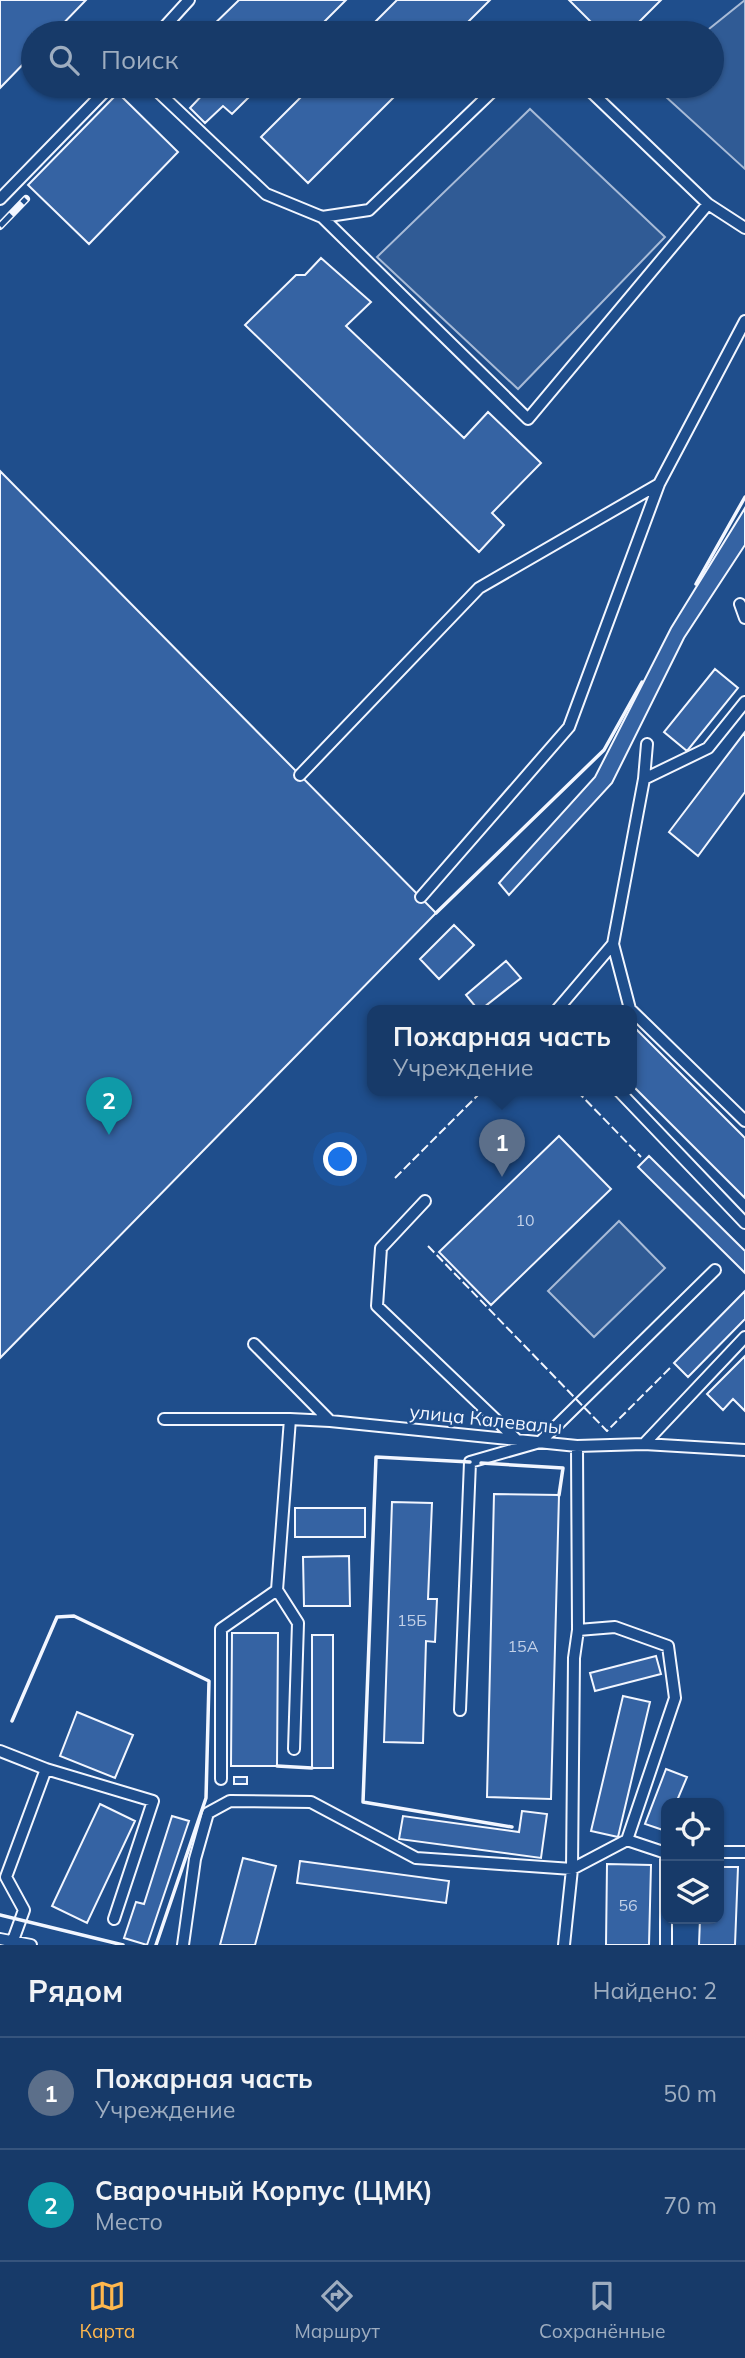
<!DOCTYPE html>
<html lang="ru">
<meta charset="utf-8">
<style>
:root{--surface:#173a69;--page:#244571;--text:#f1f3f6;--muted:#9eadc0;--line:#36547d;--accent:#ffb74d}
body{margin:0;font-family:Mulish,sans-serif;background:var(--page);color:var(--text)}
.controls{position:absolute;right:21px;bottom:21px;display:grid;overflow:hidden;border-radius:14px;box-shadow:0 2px 5px #0004}
.controls button{width:63px;height:63px;display:grid;place-items:center;padding:0;border:0;border-bottom:2px solid var(--line);background:var(--surface);color:var(--text);font:35px sans-serif}
.you{position:absolute;left:341px;top:1160px;width:24px;height:24px;margin:-18px;border:5px solid #fff;border-radius:50%;background:#1a73e8;box-shadow:0 0 0 10px #1a73e833}
.badge{display:grid;place-items:center;width:46px;height:46px;border-radius:50%;background:var(--accent);color:#fff;font-size:23px;font-weight:700}
.pin{position:absolute;translate:-50% -58px;filter:drop-shadow(0 2px 4px #0008)}
.pin::after{content:'';position:absolute;top:37px;width:24px;height:21px;background:inherit;clip-path:polygon(0 0,100% 0,50% 100%)}
.popup{position:absolute;left:367px;top:1005px;width:270px;height:91px;box-sizing:border-box;display:grid;place-content:center;border-radius:14px;background:var(--surface);filter:drop-shadow(0 2px 5px #0005);font-size:23px;white-space:nowrap;color:var(--muted)}
.popup b{font-size:26px;color:var(--text)}
.popup::after{content:'';position:absolute;left:50%;top:100%;margin-left:-14px;border:14px solid transparent;border-top-color:var(--surface)}
.list{margin:0;padding:0;list-style:none}
h2{display:flex;justify-content:space-between;align-items:center;height:91px;margin:0;padding:0 28px;font-size:30px}
h2 small{font-size:23px;font-weight:400;color:var(--muted)}
.list li{display:grid;grid-template-columns:46px 1fr auto;gap:21px;align-items:center;box-sizing:border-box;height:112px;padding:0 28px;border-top:2px solid var(--line)}
.list b{display:block;font-size:26px;white-space:nowrap}
.list p{margin:0;font-size:23px;white-space:nowrap;color:var(--muted)}
.list em{font-size:23px;font-style:normal;color:var(--muted)}
.icon{flex:none;width:38px;height:38px;fill:none;stroke:currentColor;stroke-width:2;stroke-linecap:round;stroke-linejoin:round}
.map{position:relative;flex:none;width:745px;height:1945px;overflow:hidden}
.search{position:absolute;background:var(--surface);box-shadow:0 2px 5px #0004;left:21px;right:21px;top:21px;height:77px;display:flex;align-items:center;gap:18px;box-sizing:border-box;padding:0 24px;border-radius:38px;color:var(--muted);font-size:26px}
.sheet{height:315px;background:var(--surface)}
nav{display:flex;justify-content:space-around;align-items:center;box-sizing:border-box;height:98px;border-top:2px solid var(--line);background:var(--surface);font-size:19px;color:var(--muted)}
nav a{display:grid;justify-items:center;gap:4px}
nav .on{color:var(--accent)}
.map>svg:first-child{display:block}
.built{fill:#305b95;stroke:#a8bbd7;stroke-width:2}
.building{fill:#3563a3;stroke:#f2f6ff;stroke-width:2}
.lines{fill:none;stroke-linecap:round;stroke-linejoin:round}
.service-casing{stroke:#f2f6ff;stroke-width:14}
.service{stroke:#1f4e8c;stroke-width:10}
.rail-casing{stroke:#f2f6ff;stroke-width:8}
.rail{stroke:#1f4e8c;stroke-width:5;stroke-dasharray:16;stroke-linecap:butt}
.fence{stroke:#f2f6ff;stroke-width:2;stroke-dasharray:9 3.5;stroke-linecap:butt}
.wall{stroke:#f2f6ff;stroke-width:3.5}
.labels{text-anchor:middle;stroke-width:5;stroke-linejoin:round;paint-order:stroke}
.number-label{font-size:16px;fill:#c3d1e8}
.street-label{font-size:19px;fill:#f2f6ff;stroke:#1f4e8c}
</style>
<div class="map">
<svg width="745" height="1945" viewBox="0 0 745 1945">
<rect width="100%" height="100%" fill="#1f4e8c"/>
<path class="built" d="M 745,0 L 745,169 L 654,86 L 712,86 L 712,33 L 704,33 Z
M 530,109 L 665,237 L 518,389 L 377,257 Z
M 619,1221 L 665,1268 L 594,1337 L 548,1291 Z"/>
<path class="building" d="M 0,0 L 86,0 L 54,33 L 33,33 L 33,54 L 0,88 Z
M 239,0 L 346,0 L 313,33 L 205,33 Z
M 397,0 L 490,0 L 457,33 L 364,33 Z
M 569,0 L 661,0 L 628,33 L 602,33 Z
M 203,86 L 260,86 L 232,114 L 223,106 L 205,123 L 190,108 L 207,90 Z
M 312,86 L 405,86 L 308,183 L 261,137 Z
M 118,93 L 178,152 L 89,244 L 28,185 Z
M 321,258 L 371,302 L 346,326 L 464,438 L 488,412 L 541,463 L 492,513 L 504,525 L 479,552 L 245,325 L 296,275 L 305,275 Z
M 0,471 L 436,913 L 0,1358 Z
M 745,508 L 745,545 L 684,638 L 612,783 L 509,895 L 499,883 L 595,777 L 671,628 Z
M 715,669 L 738,688 L 687,751 L 664,732 Z
M 745,732 L 745,792 L 698,856 L 669,832 Z
M 454,925 L 474,945 L 439,979 L 420,959 Z
M 506,961 L 521,978 L 479,1011 L 466,995 Z
M 632,1025 L 745,1138 L 745,1198 L 632,1085 Z
M 559,1136 L 611,1189 L 491,1305 L 439,1252 Z
M 649,1156 L 745,1251 L 745,1273 L 638,1167 Z
M 745,1291 L 745,1319 L 688,1377 L 674,1363 Z
M 745,1356 L 745,1411 L 733,1399 L 723,1410 L 707,1394 Z
M 494,1494 L 559,1495 L 551,1799 L 487,1797 Z
M 392,1502 L 432,1503 L 428,1599 L 437,1599 L 435,1642 L 426,1641 L 423,1743 L 384,1742 Z
M 295,1508 L 365,1508 L 365,1537 L 295,1537 Z
M 349,1556 L 350,1606 L 304,1606 L 303,1557 Z
M 232,1633 L 278,1633 L 277,1766 L 231,1766 Z
M 312,1635 L 333,1635 L 333,1768 L 312,1768 Z
M 656,1656 L 661,1674 L 595,1691 L 590,1673 Z
M 623,1696 L 650,1702 L 618,1837 L 591,1831 Z
M 77,1712 L 133,1735 L 115,1778 L 60,1756 Z
M 666,1769 L 687,1777 L 676,1803 L 666,1803 L 666,1831 L 645,1824 Z
M 234,1777 L 247,1777 L 247,1784 L 234,1784 Z
M 100,1804 L 135,1821 L 87,1923 L 52,1906 Z
M 522,1811 L 547,1814 L 541,1858 L 399,1839 L 403,1816 L 519,1832 Z
M 172,1816 L 189,1821 L 147,1945 L 124,1938 L 136,1902 L 144,1904 Z
M 243,1858 L 276,1866 L 255,1945 L 220,1945 Z
M 300,1861 L 449,1881 L 446,1903 L 297,1883 Z
M 607,1864 L 651,1865 L 649,1945 L 606,1945 Z
M 719,1867 L 738,1867 L 735,1945 L 699,1945 L 700,1919 L 719,1919 Z"/>
<g class="lines">
<g class="service-casing">
<path id="service" d="M 159,33 L 189,0
M 152,86 L 266,194 L 322,217 L 369,210 L 498,86
M 585,86 L 708,204 L 745,228
M 0,199 L 110,86
M 322,217 L 528,419 L 708,204
M 740,604 L 745,618
M 647,744 L 644,779 L 613,944 L 630,1009 L 745,1121
M 300,775 L 479,588 L 659,484 L 745,321
M 644,779 L 708,748 L 745,702
M 421,897 L 569,727 L 659,484
M 556,1011 L 613,944
M 619,1091 L 745,1223
M 425,1201 L 381,1248 L 377,1306 L 516,1439
M 254,1344 L 330,1421 L 577,1446 L 644,1444 L 745,1450
M 164,1419 L 290,1419 L 277,1590 L 221,1629 L 221,1779
M 290,1419 L 330,1421
M 644,1444 L 745,1337
M 277,1590 L 298,1623 L 294,1749
M 460,1710 L 470,1462 L 540,1442 L 715,1270
M 0,1751 L 46,1769 L 153,1801 L 114,1919
M 627,1840 L 666,1853
M 719,1852 L 745,1852
M 0,1939 L 31,1945
M 12,1943 L 24,1910 L 6,1877 L 46,1769
M 183,1945 L 195,1859 L 208,1813 L 230,1801 L 311,1802 L 416,1858 L 572,1869 L 627,1840 L 675,1698 L 668,1646 L 615,1627 L 578,1630
M 564,1945 L 572,1869 L 574,1658 L 578,1630 L 577,1446
M 666,1945 L 666,1853"/>
</g>
<use href="#service" class="service"/>
<g class="rail-casing">
<path id="rail" d="M 0,226 L 26,199"/>
</g>
<use href="#rail" class="rail"/>
<path class="fence" d="M 577,1091 L 641,1157
M 395,1178 L 482,1091
M 428,1246 L 607,1431 L 670,1368"/>
<path class="wall" d="M 696,584 L 745,497
M 436,913 L 604,750 L 642,682
M 470,1462 L 376,1457 L 363,1802 L 512,1827
M 481,1463 L 563,1468 L 559,1495
M 12,1721 L 57,1617 L 74,1616 L 209,1681 L 206,1798 L 156,1945
M 277,1766 L 312,1768
M 0,1915 L 123,1945"/>
</g>
<g class="labels">
<g class="number-label">
<text x="525" y="1226">10</text>
<text x="412" y="1626">15Б</text>
<text x="523" y="1652">15А</text>
<text x="628" y="1911">56</text>
</g>
<g class="street-label">
<text transform="translate(486 1419) rotate(6)" y="7">улица Калевалы</text>
</g>
</g>
</svg>
<div class="controls">
<button><svg class="icon" aria-label="locate" viewBox="0 0 24 24"><circle cx="12" cy="12" r="6"/><path d="M12 2v4M12 18v4M2 12h4M18 12h4"/></svg></button>
<button><svg class="icon" aria-label="layers" viewBox="0 0 24 24"><path d="M12 4l9 5-9 5-9-5zM3 14l9 5 9-5"/></svg></button>
</div>
<div class="you"></div>
<div class="pin badge" style="left:502px;top:1177px;background:#5c6f8a">1</div>
<div class="popup"><b>Пожарная часть</b>Учреждение</div>
<div class="pin badge" style="left:109px;top:1135px;background:#0f9aa8">2</div>
<div class="search"><svg class="icon" aria-label="search" viewBox="0 0 24 24"><circle cx="10" cy="10" r="6"/><path d="M15 15l6 6"/></svg>Поиск</div>
</div>
<section class="sheet">
<h2>Рядом<small>Найдено: 2</small></h2>
<ul class="list">
<li><span class="badge" style="background:#5c6f8a">1</span><div><b>Пожарная часть</b><p>Учреждение</p></div><em>50 m</em></li>
<li><span class="badge" style="background:#0f9aa8">2</span><div><b>Сварочный Корпус (ЦМК)</b><p>Место</p></div><em>70 m</em></li>
</ul>
</section>
<nav>
<a class="on"><svg class="icon" aria-label="map" viewBox="0 0 24 24"><path d="M3 6l6-2 6 2 6-2v14l-6 2-6-2-6 2zM9 4v14M15 6v14"/></svg>Карта</a>
<a><svg class="icon" aria-label="directions" viewBox="0 0 24 24"><path d="M12 3l9 9-9 9-9-9zM9 14v-3h6M13 9l2 2-2 2"/></svg>Маршрут</a>
<a><svg class="icon" aria-label="saved" viewBox="0 0 24 24"><path d="M7 4h10v16l-5-4-5 4z"/></svg>Сохранённые</a>
</nav>
